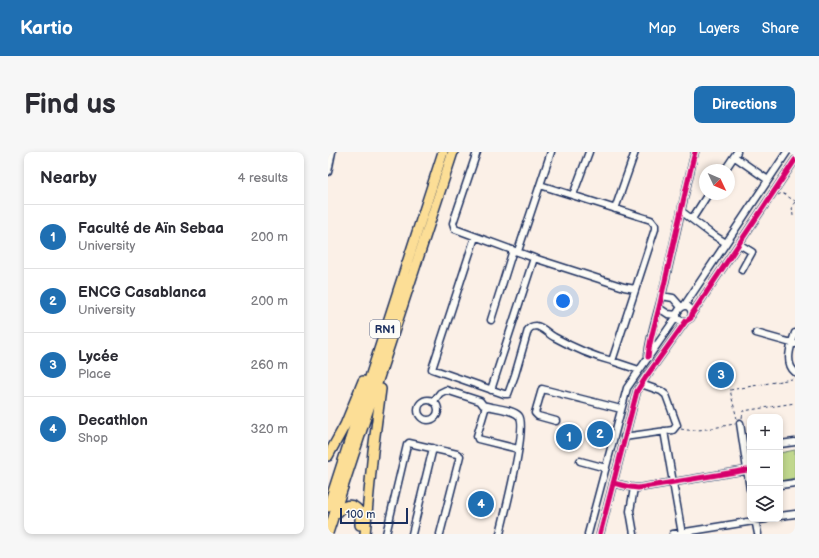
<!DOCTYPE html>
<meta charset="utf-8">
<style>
:root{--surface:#fff;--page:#f7f7f7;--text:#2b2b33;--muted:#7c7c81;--line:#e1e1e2;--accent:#1f6fb2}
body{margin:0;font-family:"Balsamiq Sans",sans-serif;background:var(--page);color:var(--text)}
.controls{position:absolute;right:12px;bottom:12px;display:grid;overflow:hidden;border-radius:8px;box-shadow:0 2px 6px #0003}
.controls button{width:36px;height:36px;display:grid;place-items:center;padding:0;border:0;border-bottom:1px solid var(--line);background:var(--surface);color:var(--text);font:20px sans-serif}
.compass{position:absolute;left:371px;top:12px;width:36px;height:36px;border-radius:50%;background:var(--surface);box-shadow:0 2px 6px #0003;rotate:134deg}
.scale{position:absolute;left:12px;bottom:10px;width:68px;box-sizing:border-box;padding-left:4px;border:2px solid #1b2f5e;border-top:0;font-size:11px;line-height:14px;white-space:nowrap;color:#1b2f5e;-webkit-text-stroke:3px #fdfcf7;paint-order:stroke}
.you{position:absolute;left:235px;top:149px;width:14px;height:14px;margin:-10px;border:3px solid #fff;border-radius:50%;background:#1a73e8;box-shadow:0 0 0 6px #1a73e833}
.badge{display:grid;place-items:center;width:26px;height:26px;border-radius:50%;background:var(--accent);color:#fff;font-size:13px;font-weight:700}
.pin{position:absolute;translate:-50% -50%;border:2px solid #fff;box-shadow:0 1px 4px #0006}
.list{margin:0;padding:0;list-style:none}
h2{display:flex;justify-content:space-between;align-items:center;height:52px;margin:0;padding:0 16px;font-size:17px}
h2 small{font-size:13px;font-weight:400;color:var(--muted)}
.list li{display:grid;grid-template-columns:26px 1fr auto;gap:12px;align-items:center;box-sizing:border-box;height:64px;padding:0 16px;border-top:1px solid var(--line)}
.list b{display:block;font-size:15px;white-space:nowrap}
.list p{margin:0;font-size:13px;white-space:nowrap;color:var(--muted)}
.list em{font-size:13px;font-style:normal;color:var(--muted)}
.icon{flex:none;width:22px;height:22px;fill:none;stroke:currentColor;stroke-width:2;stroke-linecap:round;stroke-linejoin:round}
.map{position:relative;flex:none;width:467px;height:382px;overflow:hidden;border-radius:8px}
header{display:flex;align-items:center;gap:24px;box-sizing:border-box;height:56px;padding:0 20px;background:var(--accent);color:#fff}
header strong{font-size:19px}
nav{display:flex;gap:22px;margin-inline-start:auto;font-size:14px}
.intro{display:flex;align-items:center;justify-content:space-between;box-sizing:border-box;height:96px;padding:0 24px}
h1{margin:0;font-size:28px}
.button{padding:10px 18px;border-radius:8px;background:var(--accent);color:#fff;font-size:14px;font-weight:700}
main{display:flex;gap:24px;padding:0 24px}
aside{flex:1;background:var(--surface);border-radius:8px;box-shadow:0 2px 6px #0003}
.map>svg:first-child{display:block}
.green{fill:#c0d78d;stroke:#6e8376}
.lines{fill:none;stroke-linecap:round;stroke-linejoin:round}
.minor-casing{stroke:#1b2f5e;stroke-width:9}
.highway-casing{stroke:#1b2f5e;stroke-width:12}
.path{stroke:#1b2f5e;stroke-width:1;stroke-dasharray:3 3;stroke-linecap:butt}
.minor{stroke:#fdfcf7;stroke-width:6}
.highway{stroke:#fcde96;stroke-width:9}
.cycleway-casing{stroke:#fdfcf7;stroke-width:8}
.cycleway{stroke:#d6006c;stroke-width:5}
.labels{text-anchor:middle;stroke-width:3.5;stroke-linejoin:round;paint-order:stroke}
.shield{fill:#fdfcf7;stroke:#5f6c8c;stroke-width:1}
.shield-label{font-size:11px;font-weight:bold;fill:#1b2f5e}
</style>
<header>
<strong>Kartio</strong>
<nav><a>Map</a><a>Layers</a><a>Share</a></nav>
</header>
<div class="intro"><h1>Find us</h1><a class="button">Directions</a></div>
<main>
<aside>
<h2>Nearby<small>4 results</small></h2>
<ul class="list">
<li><span class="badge">1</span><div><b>Faculté de Aïn Sebaa</b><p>University</p></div><em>200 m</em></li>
<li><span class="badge">2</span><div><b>ENCG Casablanca</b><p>University</p></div><em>200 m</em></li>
<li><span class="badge">3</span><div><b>Lycée</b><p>Place</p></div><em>260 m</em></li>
<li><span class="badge">4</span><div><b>Decathlon</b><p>Shop</p></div><em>320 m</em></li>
</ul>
</aside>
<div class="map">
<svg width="467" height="382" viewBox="0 0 467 382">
<rect width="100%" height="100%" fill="#fbf0e7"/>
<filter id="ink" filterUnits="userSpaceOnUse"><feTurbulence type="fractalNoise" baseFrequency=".025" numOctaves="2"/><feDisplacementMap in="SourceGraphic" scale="8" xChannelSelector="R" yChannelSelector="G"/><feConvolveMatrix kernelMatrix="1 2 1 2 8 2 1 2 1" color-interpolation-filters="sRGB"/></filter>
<g filter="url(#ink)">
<path class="green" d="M 467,298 L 467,326 L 452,329 L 452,301 Z"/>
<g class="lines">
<g class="minor-casing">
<path id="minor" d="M 149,0 L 125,71 L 127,77 L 206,106 L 296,135 L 307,137
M 407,5 L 440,28
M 397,18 L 409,0
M 0,20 L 4,0
M 212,33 L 323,68 L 327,73 L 327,77 L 284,209 L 311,218
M 245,43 L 261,0
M 287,57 L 307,0
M 353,59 L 382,81 L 398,91
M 364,67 L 380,42
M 147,85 L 104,217 L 176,242 L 180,242 L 187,223 L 200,178 C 202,175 204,174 208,174 C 215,175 220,182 226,185 C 244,195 264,204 284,209
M 411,92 L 424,100 L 414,118
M 190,99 L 223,0
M 334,144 L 345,146 L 353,155
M 356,154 L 459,0
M 331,156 L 340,162 L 349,163
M 163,168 L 185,98
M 358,169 C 336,170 360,140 364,162
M 428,181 L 467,192
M 467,181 C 463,193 456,211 467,220
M 320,203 C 322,182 329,164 334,143 C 345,96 355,48 367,0
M 163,238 L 206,106
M90 258a10 10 0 1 1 20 0a10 10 0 1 1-20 0Z
M 105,250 L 112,241 L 118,238 L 152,249 L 155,253 C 164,256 185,257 191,264 C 200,274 176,364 172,382
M 158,254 L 149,284 L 150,287 L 190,297
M 228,269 L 210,264 L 207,261 L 214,237 L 293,257
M 412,271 L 422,337
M 336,279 L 354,382
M 296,285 L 345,278 L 349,273 L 338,243 L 333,239 L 313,232
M 452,292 L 467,290
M 252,309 L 278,316
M 285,331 L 302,335 L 310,336 L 419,318
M 452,333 L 467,331
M 452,364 L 467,362
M 427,367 L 430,382
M 58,382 L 79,293 L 81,291 L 129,302 L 132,304 L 112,382
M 84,382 L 105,296
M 260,382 L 299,236 L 349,164
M 272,382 L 309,239 L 318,225 L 358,169 L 363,166 L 364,162 L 467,8
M 306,382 L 302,359 L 306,336
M 345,382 L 438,367"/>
</g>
<g class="highway-casing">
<path id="highway" d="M 0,304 L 17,273 L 35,229
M 0,355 L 115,0
M 8,362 C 16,353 23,349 32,360 L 32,373
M 0,381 L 125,0
M 37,382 L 45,299 L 53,237"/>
</g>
<path class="path" d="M 450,43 L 454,41 L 467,49
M 467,50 L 464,54 L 465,64 L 467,65
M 414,266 L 415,259 L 467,251
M 409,267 L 402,238 L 464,227 L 466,224
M 353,277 C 368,281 392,274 407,272"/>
<use href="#minor" class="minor"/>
<use href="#highway" class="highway"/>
<g class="cycleway-casing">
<path id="cycleway" d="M 320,205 C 322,183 330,164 334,142 C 345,95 355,47 367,0
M 285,331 L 302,335 L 310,336 L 419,318
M 272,382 L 309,239 L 318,225 L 358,169 L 363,166 L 364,162 L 467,8"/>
</g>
<use href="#cycleway" class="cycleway"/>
</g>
</g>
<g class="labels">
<rect class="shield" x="42" y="168" width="30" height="18" rx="3"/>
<g class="shield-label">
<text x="57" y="181">RN1</text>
</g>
</g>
</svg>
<div class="controls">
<button>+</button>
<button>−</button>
<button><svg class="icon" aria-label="layers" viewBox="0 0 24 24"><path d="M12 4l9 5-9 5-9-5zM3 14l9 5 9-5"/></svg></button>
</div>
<svg class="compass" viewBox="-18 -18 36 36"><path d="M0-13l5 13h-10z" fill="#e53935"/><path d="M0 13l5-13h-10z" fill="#7c7c81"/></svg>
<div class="scale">100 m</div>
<div class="you"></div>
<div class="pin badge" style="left:241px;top:285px">1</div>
<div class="pin badge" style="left:272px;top:282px">2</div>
<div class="pin badge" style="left:393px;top:223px">3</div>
<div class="pin badge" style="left:153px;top:352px">4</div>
</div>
</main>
